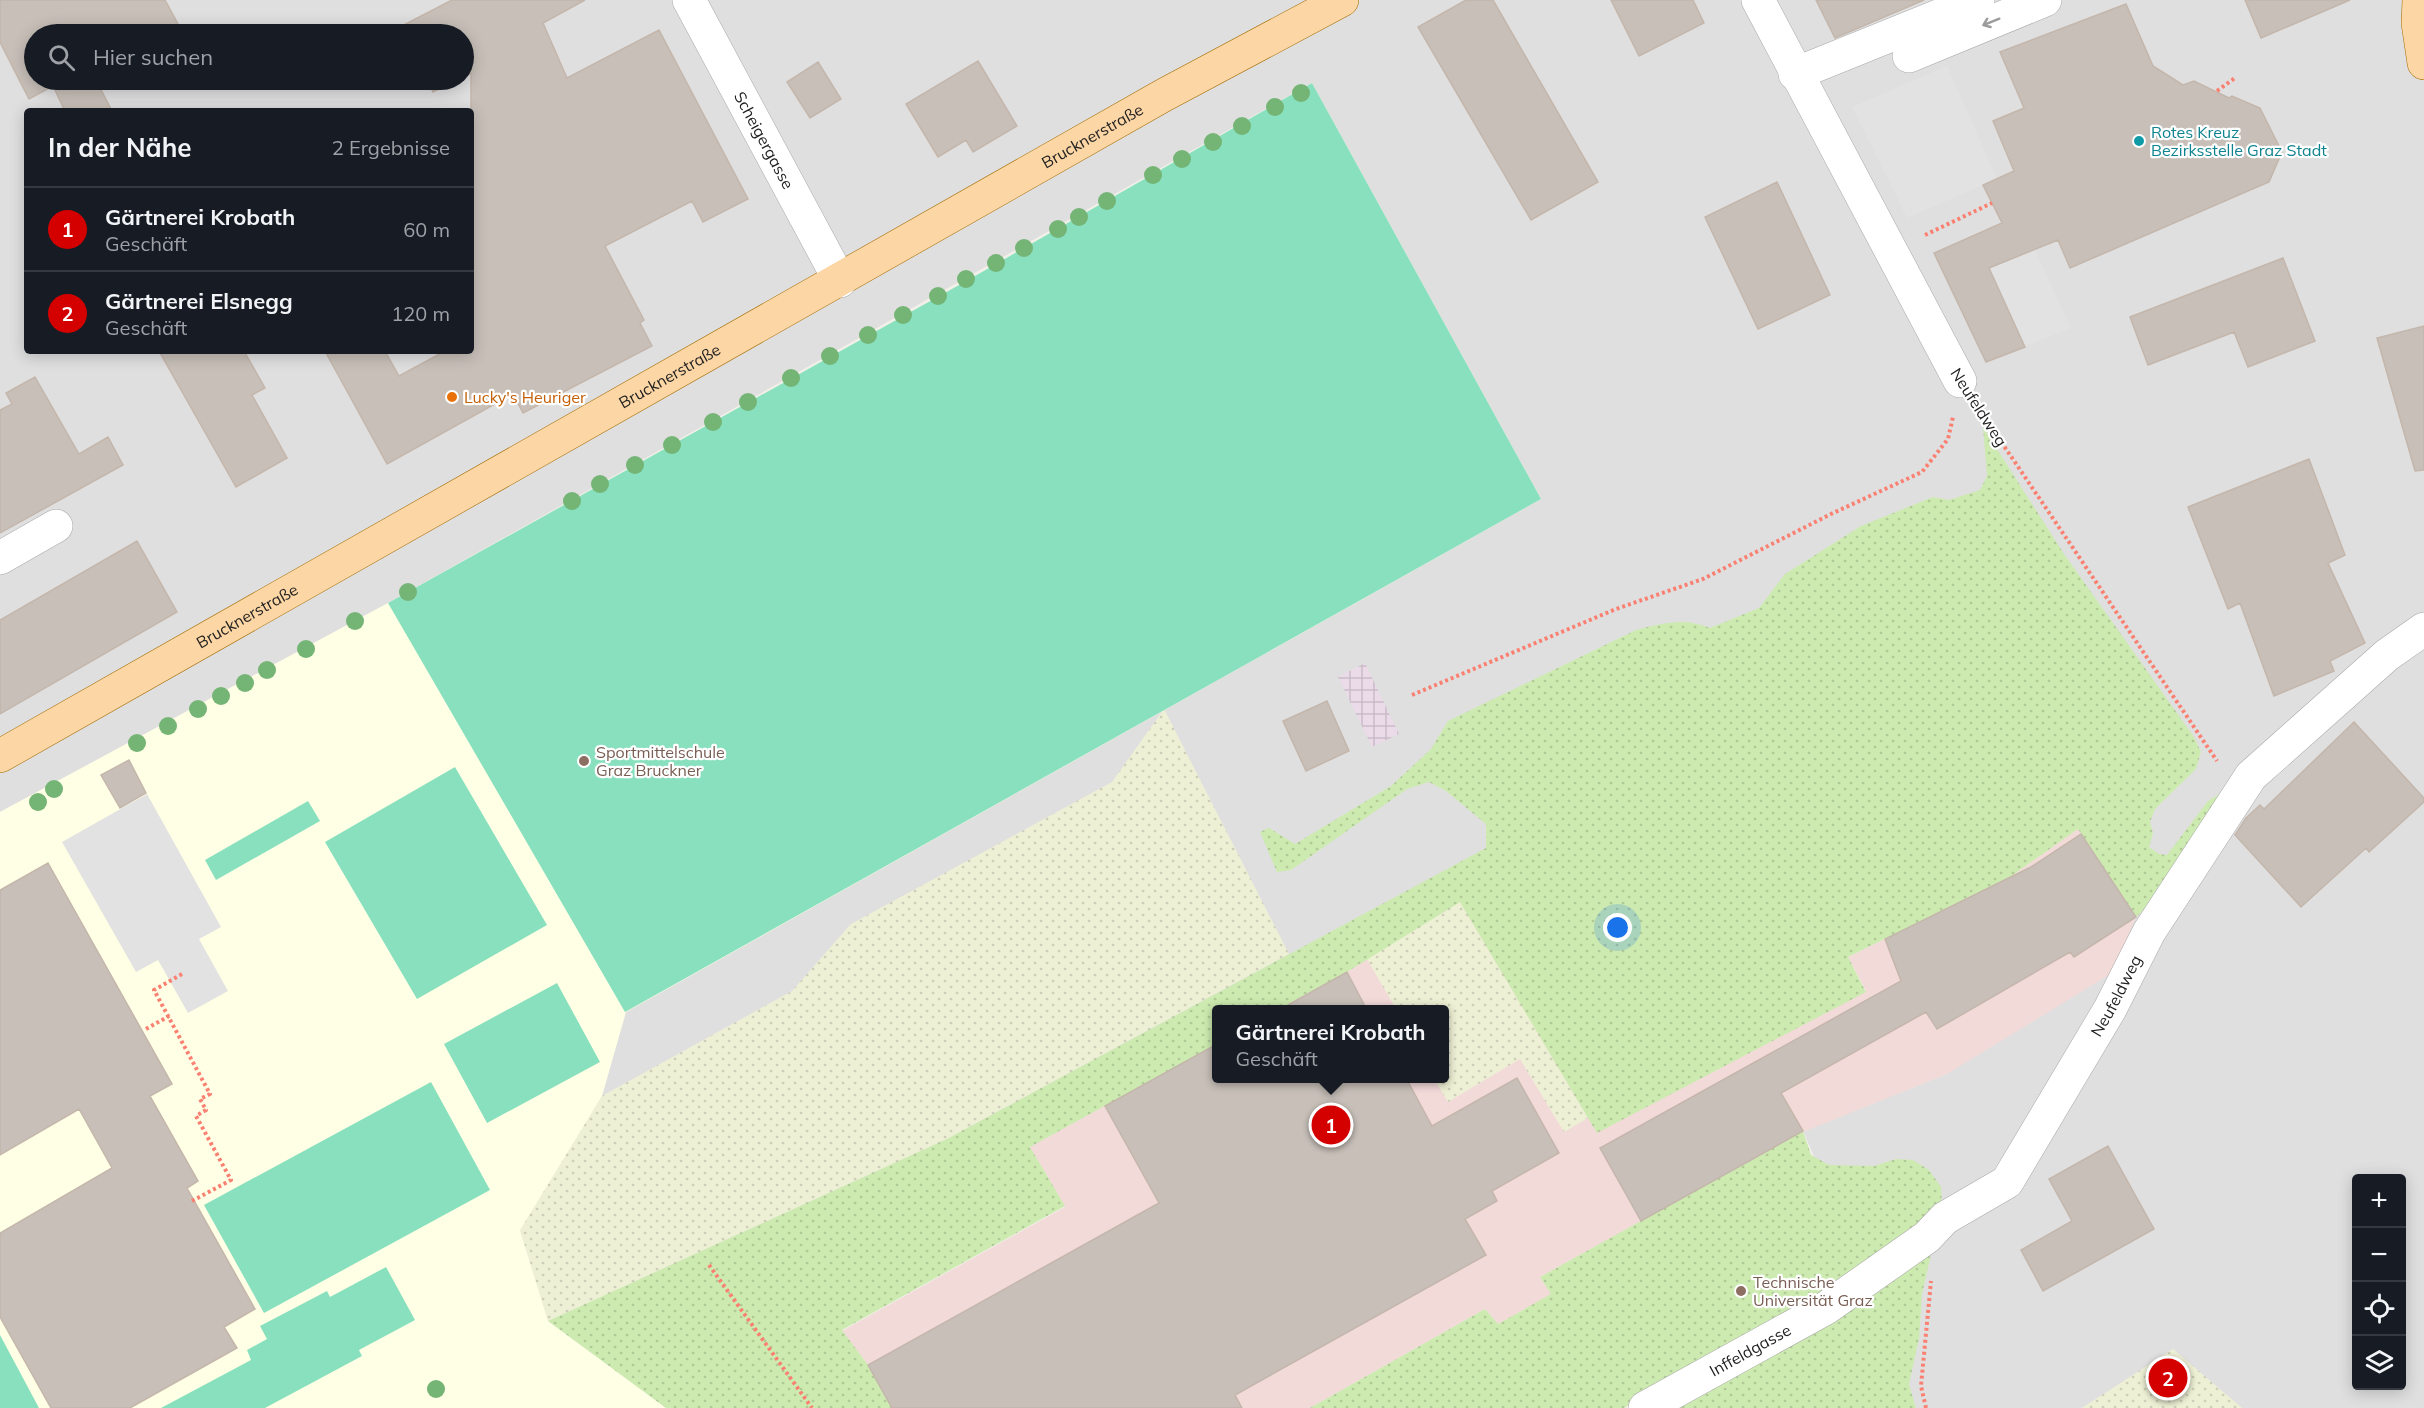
<!DOCTYPE html>
<html lang="de">
<meta charset="utf-8">
<style>
:root{--surface:#171b24;--page:#20242c;--text:#f1f3f6;--muted:#9ea1a6;--line:#363941;--accent:#d40000}
body{margin:0;font-family:Mulish,sans-serif;background:var(--page);color:var(--text)}
.controls{position:absolute;right:18px;bottom:18px;display:grid;overflow:hidden;border-radius:6px;box-shadow:0 3px 15px #0003}
.controls button{width:54px;height:54px;display:grid;place-items:center;padding:0;border:0;border-bottom:2px solid var(--line);background:var(--surface);color:var(--text);font:30px sans-serif}
.you{position:absolute;left:1618px;top:928px;width:21px;height:21px;margin:-15px;border:4px solid #fff;border-radius:50%;background:#1a73e8;box-shadow:0 0 0 9px #1a73e833}
.badge{display:grid;place-items:center;width:39px;height:39px;border-radius:50%;background:var(--accent);color:#fff;font-size:20px;font-weight:700}
.pin{position:absolute;translate:-50% -50%;border:3px solid #fff;box-shadow:0 2px 6px #0006}
.popup{position:absolute;left:1212px;top:1005px;width:237px;height:78px;box-sizing:border-box;display:grid;place-content:center;border-radius:6px;background:var(--surface);filter:drop-shadow(0 2px 4px #0005);font-size:20px;white-space:nowrap;color:var(--muted)}
.popup b{font-size:22px;color:var(--text)}
.popup::after{content:'';position:absolute;left:50%;top:100%;margin-left:-12px;border:12px solid transparent;border-top-color:var(--surface)}
.list{margin:0;padding:0;list-style:none}
h2{display:flex;justify-content:space-between;align-items:center;height:78px;margin:0;padding:0 24px;font-size:26px}
h2 small{font-size:20px;font-weight:400;color:var(--muted)}
.list li{display:grid;grid-template-columns:39px 1fr auto;gap:18px;align-items:center;box-sizing:border-box;height:84px;padding:0 24px;border-top:2px solid var(--line)}
.list b{display:block;font-size:22px;white-space:nowrap}
.list p{margin:0;font-size:20px;white-space:nowrap;color:var(--muted)}
.list em{font-size:20px;font-style:normal;color:var(--muted)}
.icon{flex:none;width:33px;height:33px;fill:none;stroke:currentColor;stroke-width:2;stroke-linecap:round;stroke-linejoin:round}
.map{position:relative;flex:none;width:2424px;height:1408px;overflow:hidden}
.search{position:absolute;background:var(--surface);box-shadow:0 3px 15px #0003;left:24px;top:24px;width:450px;height:66px;display:flex;align-items:center;gap:15px;box-sizing:border-box;padding:0 21px;border-radius:33px;color:var(--muted);font-size:22px}
.panel{position:absolute;background:var(--surface);box-shadow:0 3px 15px #0003;left:24px;top:108px;width:450px;height:246px;border-radius:6px}
.map>svg:first-child{display:block}
.residential{fill:#e0dfdf;fill-rule:evenodd}
.commercial{fill:#f2dad9}
.industrial{fill:url(#industrial-grid)}
.education{fill:#ffffe5}
.farmland{fill:url(#farmland-dots)}
.grass{fill:url(#grass-dots)}
.pitch{fill:#88e0be}
.parking{fill:#e2e2e2}
.building{fill:#c7bfb8;stroke:#c4b6ab;stroke-width:1.5}
.lines{fill:none;stroke-linecap:round;stroke-linejoin:round}
.minor-casing{stroke:#a9a9a9;stroke-width:34}
.major-casing{stroke:#a06b00;stroke-width:34}
.path{stroke:#fa8072;stroke-width:4;stroke-dasharray:3 3;stroke-linecap:butt}
.minor{stroke:#fff;stroke-width:33}
.major{stroke:#fcd6a4;stroke-width:33}
.tree{fill:#74b475}
.oneway{stroke:#9c9c9c}
.culture-dot{fill:#0f9aa8;stroke:#fff;stroke-width:2}
.food-dot{fill:#e8710a;stroke:#fff;stroke-width:2}
.education-dot{fill:#8d6e63;stroke:#fff;stroke-width:2}
.labels{text-anchor:middle;stroke-width:4.5;stroke-linejoin:round;paint-order:stroke}
.culture-label{font-size:16px;fill:#0d838f;stroke:#fff;text-anchor:start}
.street-label{font-size:16px;fill:#222;stroke:#fff}
.food-label{font-size:16px;fill:#c56008;stroke:#fff;text-anchor:start}
.education-label{font-size:16px;fill:#785e54;stroke:#fff;text-anchor:start}
</style>
<div class="map">
<svg width="2424" height="1408" viewBox="0 0 2424 1408">
<defs>
<pattern id="industrial-grid" width="8" height="8" patternUnits="userSpaceOnUse" patternTransform="scale(1.5)"><rect width="8" height="8" fill="#ebdbe8"/><path d="M0 4h8M4 0v8" fill="none" stroke="#c9bcc7"/></pattern>
<pattern id="farmland-dots" width="8" height="8" patternUnits="userSpaceOnUse" patternTransform="scale(1.5)"><rect width="8" height="8" fill="#eef0d5"/><path d="M2 2h.1M6 6h.1" fill="none" stroke="#ccceb7" stroke-width="1.8" stroke-linecap="round"/></pattern>
<pattern id="grass-dots" width="8" height="8" patternUnits="userSpaceOnUse" patternTransform="scale(1.5)"><rect width="8" height="8" fill="#cdebb0"/><path d="M2 2h.1M6 6h.1" fill="none" stroke="#b0c997" stroke-width="1.8" stroke-linecap="round"/></pattern>
</defs>
<rect width="100%" height="100%" fill="#f2efe9"/>
<path class="residential" d="M 0,0 L 2424,0 L 2424,1408 L 1909,1408 L 1825,1182 L 1803,1131 L 1947,1074 L 2078,829 L 1460,902 L 1347,972 L 1279,1009 L 1217,1010 L 1217,1044 L 1030,1147 L 842,1330 L 892,1408 L 666,1408 L 602,1096 L 625,1012 L 1195,692 L 1312,83 L 388,603 L 0,812 ZM 34,34 L 464,34 L 464,80 L 34,80 ZM 27,111 L 471,111 L 471,351 L 27,351 ZM 2356,1178 L 2402,1178 L 2402,1386 L 2356,1386 Z"/>
<path class="commercial" d="M 2078,829 L 2136,917 L 2112,973 L 1947,1074 L 1803,1132 L 1540,1277 L 1552,1294 L 1498,1324 L 1485,1309 L 1310,1408 L 892,1408 L 868,1365 L 842,1331 L 1065,1207 L 1030,1147 L 1217,1044 L 1217,1078 L 1445,1078 L 1445,1010 L 1279,1009 L 1347,972 L 1460,902 L 1866,991 L 1848,957 L 2010,877 Z"/>
<path class="industrial" d="M 1365,663 L 1399,734 L 1372,747 L 1338,677 Z"/>
<path class="education" d="M 1312,83 L 1541,499 L 626,1012 L 602,1096 L 520,1231 L 548,1321 L 666,1408 L 0,1408 L 0,812 L 388,603 L 968,280 Z"/>
<path class="farmland" d="M 1164,709 L 1289,954 L 947,1139 L 548,1321 L 520,1230 L 602,1096 L 792,991 L 851,924 L 1112,782 Z
M 1460,902 L 1588,1118 L 1564,1132 L 1520,1059 L 1448,1102 L 1434,1079 L 1445,1078 L 1445,1010 L 1396,1009 L 1367,959 Z
M 2173,1349 L 2242,1408 L 2082,1408 Z"/>
<path class="grass" d="M 1983,427 L 2064,554 L 2194,737 L 2201,752 L 2196,769 L 2155,809 L 2150,822 L 2153,833 L 2149,847 L 2159,854 L 2167,855 L 2208,801 L 2223,792 L 2148,906 L 2136,917 L 2078,829 L 2010,877 L 1848,957 L 1866,992 L 1597,1133 L 1460,902 L 1347,972 L 1279,1009 L 1217,1010 L 1217,1044 L 1030,1147 L 1065,1206 L 842,1330 L 868,1365 L 892,1408 L 666,1408 L 548,1321 L 947,1139 L 1486,848 L 1486,824 L 1446,791 L 1429,782 L 1407,789 L 1291,870 L 1277,872 L 1260,832 L 1269,828 L 1295,844 L 1391,786 L 1431,749 L 1448,721 L 1636,630 C 1662,623 1685,617 1710,628 L 1759,608 L 1785,574 L 1861,526 L 1933,497 L 1949,500 L 1980,490 L 1987,476 Z
M 1803,1131 L 1811,1155 L 1829,1165 L 1874,1166 L 1896,1159 L 1913,1160 L 1929,1170 L 1941,1187 L 1942,1206 L 1810,1303 L 1624,1408 L 1310,1408 L 1485,1309 L 1498,1324 L 1551,1294 L 1540,1277 Z
M 1932,1250 L 1922,1294 L 1919,1339 L 1909,1384 L 1916,1408 L 1670,1408 Z"/>
<path class="pitch" d="M 1312,83 L 1541,499 L 625,1012 L 388,603 L 968,280 Z
M 455,767 L 547,925 L 417,999 L 325,842 Z
M 308,801 L 320,821 L 216,880 L 205,860 Z
M 557,983 L 600,1062 L 487,1123 L 444,1044 Z
M 431,1082 L 490,1190 L 264,1313 L 204,1205 Z
M 386,1267 L 415,1320 L 359,1350 L 362,1356 L 265,1408 L 161,1408 L 251,1360 L 247,1350 L 267,1339 L 260,1326 L 327,1291 L 330,1297 Z
M 0,1335 L 39,1408 L 0,1408 Z"/>
<path class="parking" d="M 1947,66 L 1997,179 L 1907,218 L 1852,107 Z
M 2020,217 L 2071,328 L 1986,362 L 1934,253 Z
M 147,794 L 221,927 L 199,939 L 228,991 L 188,1013 L 158,960 L 136,972 L 62,842 Z"/>
<path class="building" d="M 0,0 L 165,0 L 178,24 L 157,34 L 34,34 L 34,80 L 96,80 L 112,111 L 65,111 L 53,86 L 29,99 L 0,42 Z
M 452,0 L 585,0 L 543,23 L 567,78 L 659,30 L 748,199 L 703,222 L 692,201 L 605,246 L 644,320 L 640,323 L 652,346 L 523,413 L 513,394 L 387,464 L 325,351 L 385,351 L 399,376 L 445,351 L 471,351 L 471,73 L 464,76 L 464,34 L 394,34 L 392,31 Z
M 1466,0 L 1493,0 L 1598,182 L 1531,220 L 1418,27 Z
M 1611,0 L 1693,0 L 1704,23 L 1639,56 Z
M 1816,0 L 1924,0 L 1835,38 Z
M 2245,0 L 2350,0 L 2261,38 Z
M 2126,4 L 2153,66 L 2183,85 L 2194,81 L 2229,98 L 2232,96 L 2260,108 L 2282,152 L 2269,182 L 2070,268 L 2058,240 L 1989,268 L 2025,347 L 1986,362 L 1934,253 L 2002,223 L 1983,185 L 2014,171 L 1993,121 L 2024,108 L 2000,52 Z
M 978,61 L 1017,126 L 973,152 L 966,140 L 938,157 L 906,104 Z
M 818,62 L 841,99 L 810,118 L 787,82 Z
M 418,80 L 457,80 L 433,92 L 428,82 L 422,86 Z
M 1777,182 L 1830,295 L 1758,329 L 1705,217 Z
M 2283,258 L 2315,341 L 2248,367 L 2234,332 L 2148,365 L 2130,317 Z
M 2424,326 L 2424,470 L 2415,471 L 2377,338 Z
M 159,351 L 244,351 L 265,388 L 252,395 L 287,458 L 236,487 Z
M 35,377 L 79,454 L 108,437 L 123,465 L 0,533 L 0,410 L 12,404 L 6,393 Z
M 2309,459 L 2345,555 L 2328,563 L 2365,643 L 2330,661 L 2334,671 L 2274,696 L 2240,603 L 2228,609 L 2188,507 Z
M 137,541 L 177,612 L 0,714 L 0,620 Z
M 1327,701 L 1349,751 L 1306,771 L 1283,721 Z
M 2354,722 L 2424,798 L 2424,802 L 2369,852 L 2366,848 L 2301,907 L 2235,835 L 2246,818 L 2260,805 L 2264,809 Z
M 129,760 L 146,793 L 120,808 L 101,775 Z
M 2081,834 L 2136,917 L 2074,957 L 2070,952 L 1937,1029 L 1926,1012 L 1781,1093 L 1803,1131 L 1641,1221 L 1600,1148 L 1901,981 L 1885,939 L 2031,867 Z
M 48,863 L 172,1084 L 150,1096 L 198,1181 L 187,1188 L 255,1309 L 224,1327 L 237,1348 L 130,1408 L 51,1408 L 0,1317 L 0,1233 L 112,1168 L 79,1109 L 0,1155 L 0,890 Z
M 1347,972 L 1367,1010 L 1279,1010 Z
M 1217,1044 L 1217,1078 L 1406,1078 L 1432,1126 L 1517,1078 L 1559,1153 L 1492,1191 L 1497,1201 L 1465,1219 L 1486,1255 L 1235,1395 L 1242,1408 L 892,1408 L 868,1365 L 1159,1203 L 1105,1106 Z
M 2108,1146 L 2154,1229 L 2043,1291 L 2021,1250 L 2072,1221 L 2049,1179 Z"/>
<g class="lines">
<g class="minor-casing">
<g id="minor">
<path id="s1" d="M 689,0 L 840,281"/>
<path d="M 1758,0 L 1960,381"/>
<path d="M 1909,56 L 2045,0"/>
<path d="M 1795,74 L 1978,0"/>
<path d="M 0,558 L 56,526"/>
<path id="s2" d="M 1645,1408 L 1826,1308 L 1927,1237 L 1945,1218 L 2007,1182 L 2110,1009 L 2149,932 L 2251,776 L 2387,655 L 2424,629"/>
</g>
</g>
<g class="major-casing">
<g id="major">
<path d="M 2419,0 L 2418,23 L 2424,63"/>
<path id="s3" d="M 0,756 L 1164,95 L 1342,0"/>
</g>
</g>
<path class="path" d="M 2217,91 L 2235,78
M 1925,235 L 1992,203
M 1981,412 L 2217,761
M 1412,695 L 1616,609 L 1703,579 L 1831,514 L 1922,472 L 1948,439 L 1953,417
M 182,974 L 154,990 L 210,1094 L 200,1099 L 206,1110 L 196,1116 L 231,1180 L 192,1201
M 146,1029 L 169,1016
M 709,1265 L 812,1408
M 1926,1408 L 1921,1386 L 1931,1281"/>
<use href="#minor" class="minor"/>
<use href="#major" class="major"/>
</g>
<g class="tree">
<circle cx="1301" cy="93" r="9"/>
<circle cx="1275" cy="107" r="9"/>
<circle cx="1242" cy="126" r="9"/>
<circle cx="1213" cy="142" r="9"/>
<circle cx="1182" cy="159" r="9"/>
<circle cx="1153" cy="175" r="9"/>
<circle cx="1107" cy="201" r="9"/>
<circle cx="1079" cy="217" r="9"/>
<circle cx="1058" cy="229" r="9"/>
<circle cx="1024" cy="248" r="9"/>
<circle cx="996" cy="263" r="9"/>
<circle cx="966" cy="279" r="9"/>
<circle cx="938" cy="296" r="9"/>
<circle cx="903" cy="315" r="9"/>
<circle cx="868" cy="335" r="9"/>
<circle cx="830" cy="356" r="9"/>
<circle cx="791" cy="378" r="9"/>
<circle cx="748" cy="402" r="9"/>
<circle cx="713" cy="422" r="9"/>
<circle cx="672" cy="445" r="9"/>
<circle cx="635" cy="465" r="9"/>
<circle cx="600" cy="484" r="9"/>
<circle cx="572" cy="501" r="9"/>
<circle cx="408" cy="592" r="9"/>
<circle cx="355" cy="621" r="9"/>
<circle cx="306" cy="649" r="9"/>
<circle cx="267" cy="670" r="9"/>
<circle cx="245" cy="683" r="9"/>
<circle cx="221" cy="696" r="9"/>
<circle cx="198" cy="709" r="9"/>
<circle cx="168" cy="726" r="9"/>
<circle cx="137" cy="743" r="9"/>
<circle cx="54" cy="789" r="9"/>
<circle cx="38" cy="802" r="9"/>
<circle cx="436" cy="1389" r="9"/>
</g>
<defs><path id="oneway-shaft" d="M-6 0H5M1.5-3L5.5 0L1.5 3" fill="none" stroke-width="1.6" stroke-linecap="round" stroke-linejoin="round" transform="scale(1.5)"/></defs>
<use class="oneway" href="#oneway-shaft" transform="translate(1991 22) rotate(158)"/>
<circle class="culture-dot" cx="2139" cy="141" r="6"/>
<circle class="food-dot" cx="452" cy="397" r="6"/>
<g class="education-dot">
<circle cx="584" cy="761" r="6"/>
<circle cx="1741" cy="1291" r="6"/>
</g>
<g class="labels">
<g class="culture-label">
<text x="2151" y="138">Rotes Kreuz<tspan x="2151" dy="18">Bezirksstelle Graz Stadt</tspan></text>
</g>
<g class="street-label">
<text dy="6" stroke="none"><textPath href="#s3" startOffset="1256">Brucknerstraße</textPath></text>
<text dy="6" stroke="none"><textPath href="#s1" startOffset="159">Scheigergasse</textPath></text>
<text dy="6" stroke="none"><textPath href="#s3" startOffset="770">Brucknerstraße</textPath></text>
<text transform="translate(1979 407) rotate(57)" y="6">Neufeldweg</text>
<text dy="6" stroke="none"><textPath href="#s3" startOffset="284">Brucknerstraße</textPath></text>
<text dy="6" stroke="none"><textPath href="#s2" startOffset="644">Neufeldweg</textPath></text>
<text dy="6" stroke="none"><textPath href="#s2" startOffset="120">Inffeldgasse</textPath></text>
</g>
<g class="food-label">
<text x="464" y="403">Lucky's Heuriger</text>
</g>
<g class="education-label">
<text x="596" y="758">Sportmittelschule<tspan x="596" dy="18">Graz Bruckner</tspan></text>
<text x="1753" y="1288">Technische<tspan x="1753" dy="18">Universität Graz</tspan></text>
</g>
</g>
</svg>
<div class="controls">
<button>+</button>
<button>−</button>
<button><svg class="icon" aria-label="locate" viewBox="0 0 24 24"><circle cx="12" cy="12" r="6"/><path d="M12 2v4M12 18v4M2 12h4M18 12h4"/></svg></button>
<button><svg class="icon" aria-label="layers" viewBox="0 0 24 24"><path d="M12 4l9 5-9 5-9-5zM3 14l9 5 9-5"/></svg></button>
</div>
<div class="you"></div>
<div class="pin badge" style="left:1331px;top:1125px">1</div>
<div class="popup"><b>Gärtnerei Krobath</b>Geschäft</div>
<div class="pin badge" style="left:2168px;top:1378px">2</div>
<div class="search"><svg class="icon" aria-label="search" viewBox="0 0 24 24"><circle cx="10" cy="10" r="6"/><path d="M15 15l6 6"/></svg>Hier suchen</div>
<section class="panel">
<h2>In der Nähe<small>2 Ergebnisse</small></h2>
<ul class="list">
<li><span class="badge">1</span><div><b>Gärtnerei Krobath</b><p>Geschäft</p></div><em>60 m</em></li>
<li><span class="badge">2</span><div><b>Gärtnerei Elsnegg</b><p>Geschäft</p></div><em>120 m</em></li>
</ul>
</section>
</div>
